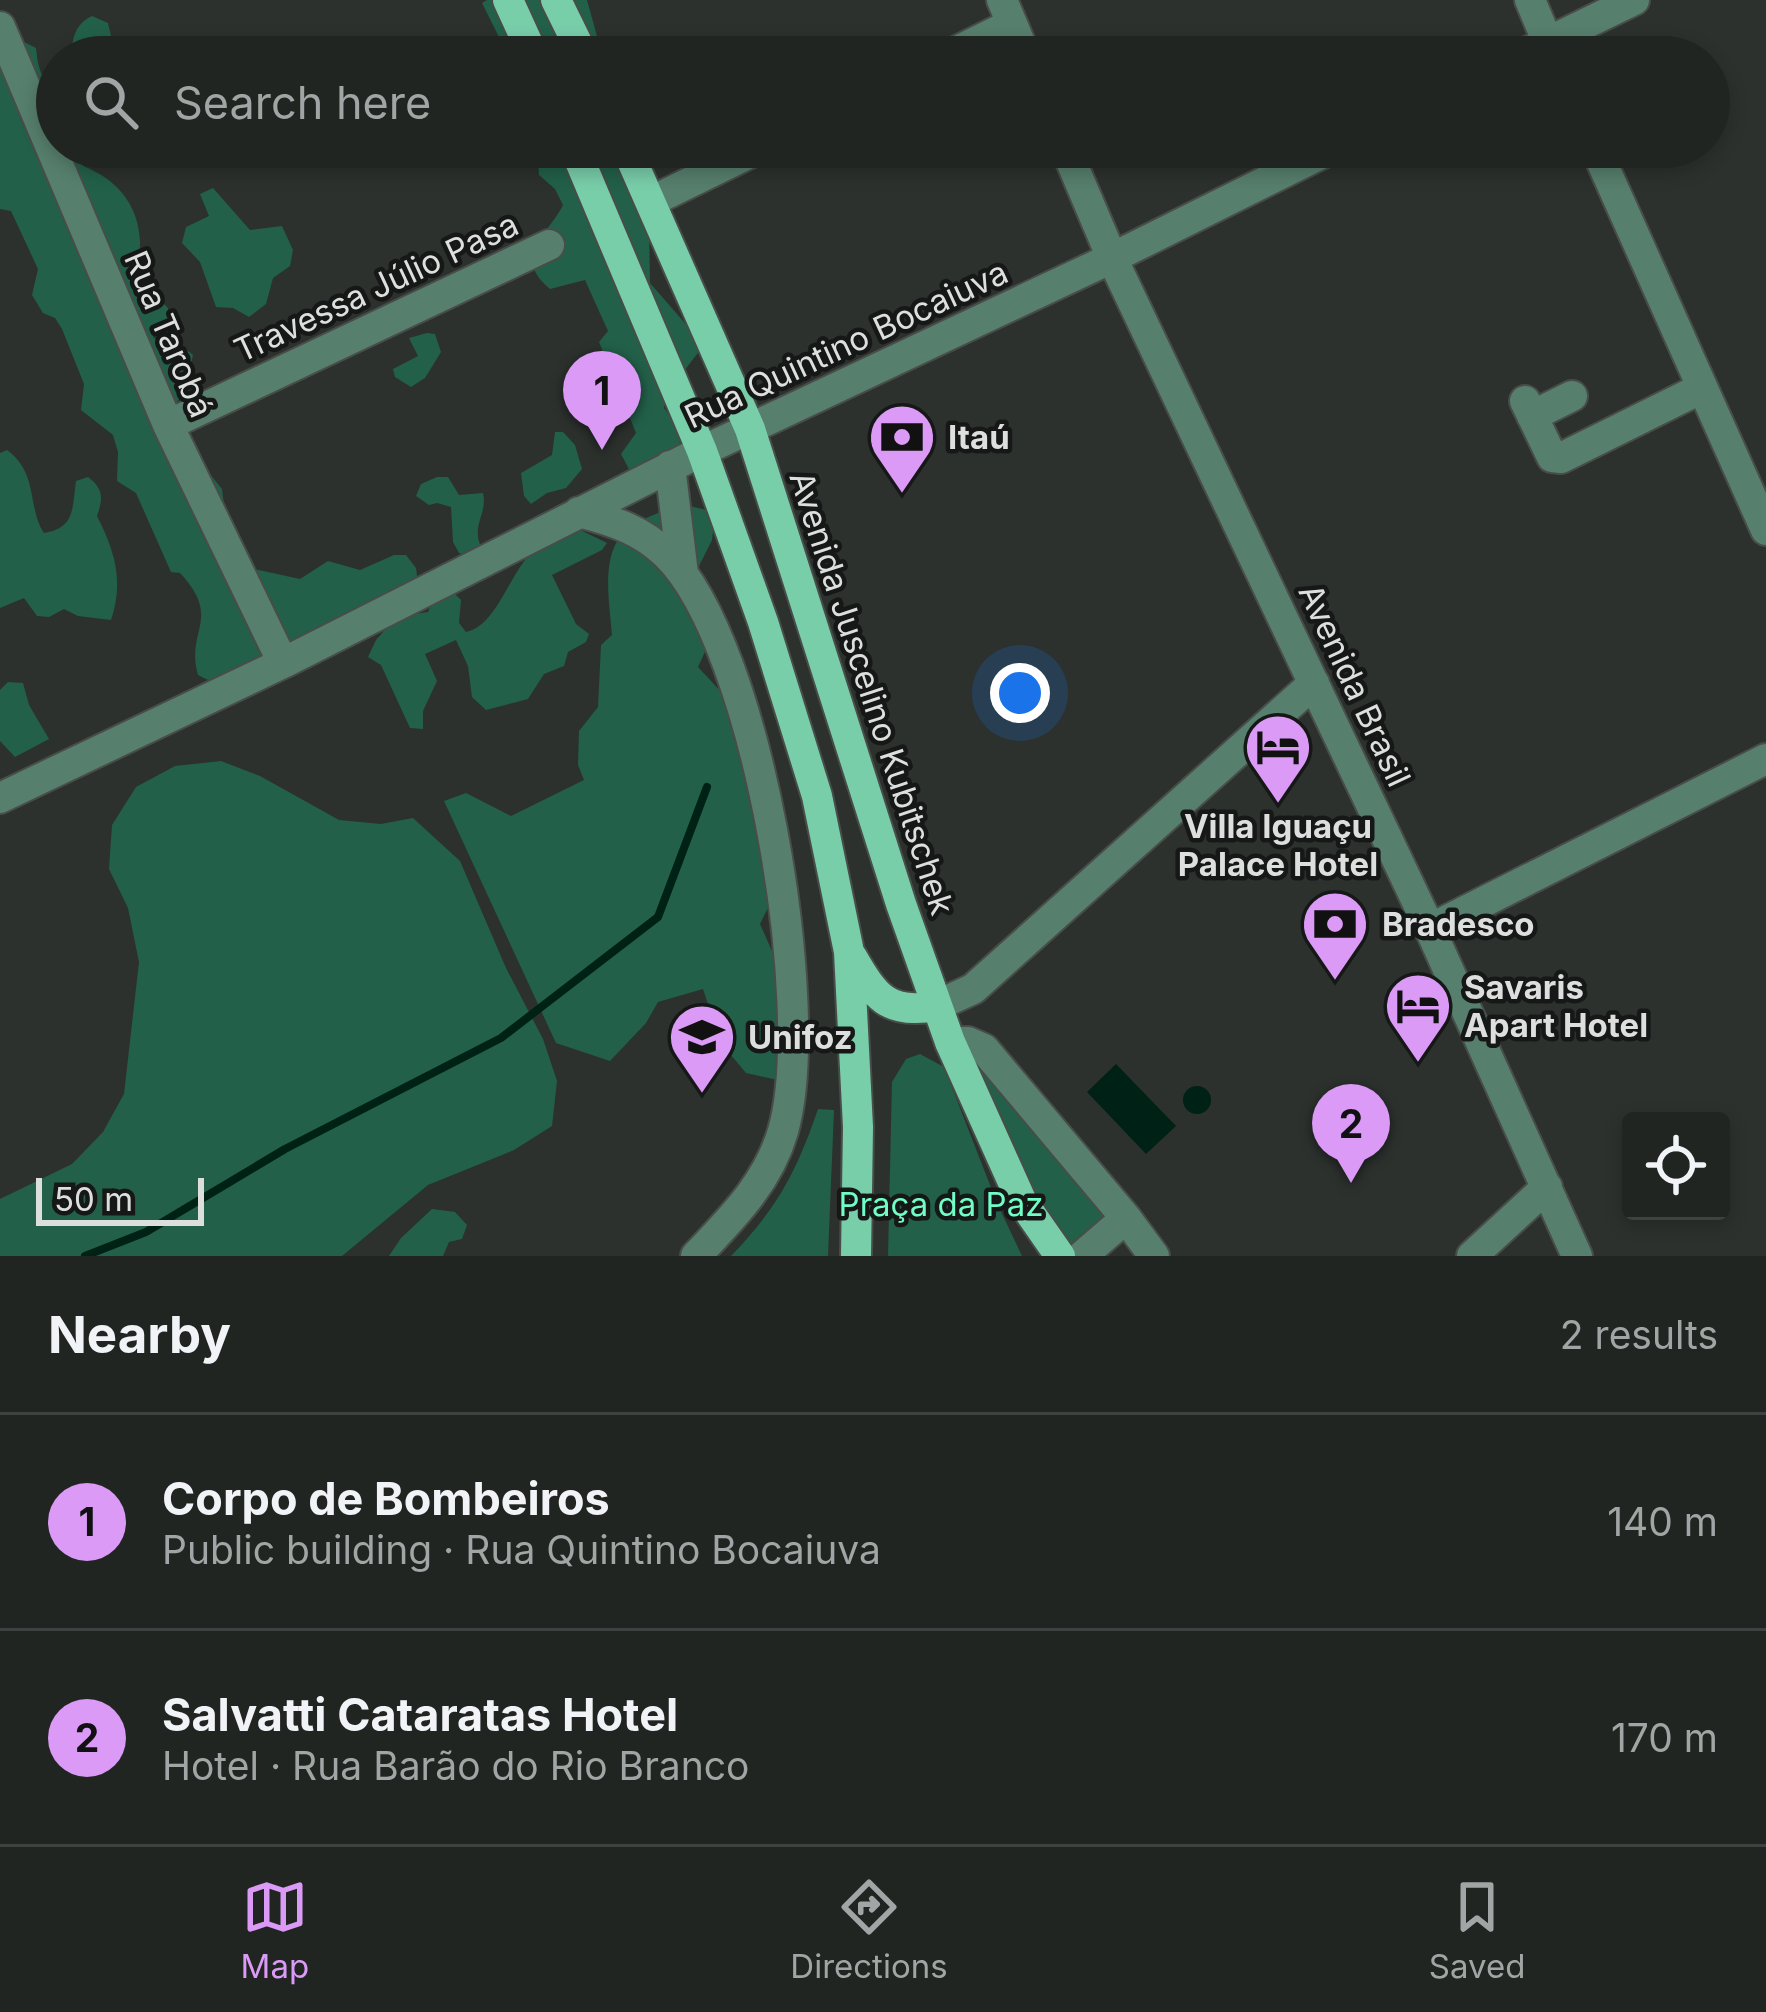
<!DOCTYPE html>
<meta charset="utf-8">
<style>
:root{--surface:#212522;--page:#292d2a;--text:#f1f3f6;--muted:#a2a5a5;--line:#3e4240;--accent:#da9af6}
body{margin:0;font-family:Inter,sans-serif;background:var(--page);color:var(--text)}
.controls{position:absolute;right:36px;bottom:36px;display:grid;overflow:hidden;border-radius:12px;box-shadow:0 6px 18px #0003}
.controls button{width:108px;height:108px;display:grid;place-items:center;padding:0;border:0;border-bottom:3px solid var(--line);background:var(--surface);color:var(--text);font:60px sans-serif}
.scale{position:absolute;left:36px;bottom:30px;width:168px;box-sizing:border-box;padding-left:12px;border:6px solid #dcdfdd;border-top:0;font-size:33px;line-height:42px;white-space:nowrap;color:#dcdfdd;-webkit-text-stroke:9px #161817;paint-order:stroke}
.you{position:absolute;left:1020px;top:693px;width:42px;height:42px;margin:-30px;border:9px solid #fff;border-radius:50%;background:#1a73e8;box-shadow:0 0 0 18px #1a73e833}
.badge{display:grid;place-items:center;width:78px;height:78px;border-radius:50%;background:var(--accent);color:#111;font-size:39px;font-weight:700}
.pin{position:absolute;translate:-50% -99px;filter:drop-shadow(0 3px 6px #0008)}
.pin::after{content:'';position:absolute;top:63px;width:42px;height:36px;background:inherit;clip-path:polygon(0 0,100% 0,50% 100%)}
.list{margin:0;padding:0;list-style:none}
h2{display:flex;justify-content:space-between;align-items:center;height:156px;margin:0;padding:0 48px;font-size:51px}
h2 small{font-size:39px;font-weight:400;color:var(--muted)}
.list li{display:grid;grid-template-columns:78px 1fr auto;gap:36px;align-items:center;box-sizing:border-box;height:216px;padding:0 48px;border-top:3px solid var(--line)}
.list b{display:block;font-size:45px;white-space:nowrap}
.list p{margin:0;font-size:39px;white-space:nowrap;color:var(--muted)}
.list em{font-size:39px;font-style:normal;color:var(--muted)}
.icon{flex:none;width:66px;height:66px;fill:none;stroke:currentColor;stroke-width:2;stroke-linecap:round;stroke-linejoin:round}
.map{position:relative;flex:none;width:1766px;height:1256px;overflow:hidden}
.search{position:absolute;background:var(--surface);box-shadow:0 6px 18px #0003;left:36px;right:36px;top:36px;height:132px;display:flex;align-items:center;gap:30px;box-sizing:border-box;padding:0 42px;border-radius:66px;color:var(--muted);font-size:45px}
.sheet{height:588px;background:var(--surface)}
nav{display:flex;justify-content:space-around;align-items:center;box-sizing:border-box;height:168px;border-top:3px solid var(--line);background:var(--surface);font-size:33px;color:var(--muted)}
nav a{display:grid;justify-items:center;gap:6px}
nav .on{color:var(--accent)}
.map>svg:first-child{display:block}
.green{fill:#226049}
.water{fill:#002115}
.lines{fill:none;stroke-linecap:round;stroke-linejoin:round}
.stream{stroke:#002115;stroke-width:8}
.minor-casing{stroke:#484d4a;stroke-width:34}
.major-casing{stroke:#484d4a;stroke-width:34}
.minor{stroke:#577f6d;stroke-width:30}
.major{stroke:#79ceaa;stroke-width:30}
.labels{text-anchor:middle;stroke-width:9;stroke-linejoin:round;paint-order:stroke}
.street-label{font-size:33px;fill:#dcdfdd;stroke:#161817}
.poi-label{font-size:33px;font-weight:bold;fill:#dcdfdd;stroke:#161817;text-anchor:start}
.park-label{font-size:33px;fill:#71fdc6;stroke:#161817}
</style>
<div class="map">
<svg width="1766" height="1256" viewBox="0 0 1766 1256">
<rect width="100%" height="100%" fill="#2c312e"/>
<path class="green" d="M 487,0 L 587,0 L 597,36 L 591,57 L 496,57 L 503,45 L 482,3 Z
M 92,16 L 108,23 L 116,57 L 73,57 C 70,40 76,23 92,16 Z
M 12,36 L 36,48 C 38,68 41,80 57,93 L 57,147 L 84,147 L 83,166 C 116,179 138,203 140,241 C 141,256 132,265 129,279 C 142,292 154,293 168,308 L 168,321 L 158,326 L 153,337 L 164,345 L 180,344 L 193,355 L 184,391 L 174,407 L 196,457 L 222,489 L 227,528 L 254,569 L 300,579 L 328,561 L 360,570 L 394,555 L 406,555 L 416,568 L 418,583 L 212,682 L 198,675 C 185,630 223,619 180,573 L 171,572 L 136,493 L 117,481 L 118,452 L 113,435 L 81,410 L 84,384 L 62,329 L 55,318 L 43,313 L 32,295 L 38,269 L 11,211 L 0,209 L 0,40 Z
M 537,147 L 627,147 C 623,176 627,204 649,226 L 650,283 L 704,345 L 667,393 L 664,408 L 681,432 L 678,457 L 630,471 L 621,454 L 636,433 L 599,342 L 608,331 L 585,280 L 550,289 C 510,256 549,234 563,205 L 555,189 L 539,175 Z
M 213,188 L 250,230 L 282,226 L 293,250 L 290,266 L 273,278 L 266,304 L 249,317 L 233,308 L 216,307 L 200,262 L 182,243 L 186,227 L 209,216 L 200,194 Z
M 427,333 L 435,334 L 441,352 L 425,378 L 411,387 L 395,377 L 393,369 L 418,356 L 409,338 Z
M 555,432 L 563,432 L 575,445 L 582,469 L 566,488 L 547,493 L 531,504 L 524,496 L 521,473 L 552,455 Z
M 7,450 C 39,473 27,508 44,533 C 76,528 72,507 76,481 L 88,477 C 104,489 103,499 97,516 C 115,551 124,582 111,620 L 78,616 L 64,609 L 49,617 L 37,616 L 24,598 L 0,608 L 0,453 Z
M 437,477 L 448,477 L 459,495 L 483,493 C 488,514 470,526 482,549 L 468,556 L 459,553 L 453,542 L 451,507 L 437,503 L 429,505 L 416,496 L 421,484 Z
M 681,504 L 715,512 L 712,540 L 698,568 L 709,643 L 698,667 L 724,695 L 778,887 L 760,924 L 787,985 L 787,1082 L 746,1073 L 721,1043 L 703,989 L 658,1002 L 646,1023 L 610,1061 L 556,1043 L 444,801 L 466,793 L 511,816 L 584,780 L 578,765 L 579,731 L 598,707 L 601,645 L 612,635 C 610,606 601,562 620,537 C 632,520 663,512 681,504 Z
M 572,526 L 607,543 L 602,550 L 552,575 L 576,624 L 589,634 L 586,642 L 568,652 L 564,666 L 544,674 L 528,699 L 486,710 L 472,697 L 468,666 L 456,640 L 425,654 L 437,681 L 423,711 L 423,729 L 410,728 L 381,665 L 368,657 L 376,640 L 396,617 L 428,612 L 435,596 L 448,587 L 461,600 L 459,623 L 466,632 C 496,626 509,575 531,553 C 542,542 559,534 572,526 Z
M 8,682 L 23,683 L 29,705 L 49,739 L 15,757 L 0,741 L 0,690 Z
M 221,761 L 260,776 L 339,820 L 381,824 L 413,818 L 460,861 L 506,968 L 543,1039 L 557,1081 L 552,1126 L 514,1150 L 428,1185 L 342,1256 L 0,1256 L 0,1199 L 72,1164 L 103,1132 L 124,1094 L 139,962 L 128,908 L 109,869 L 112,825 L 136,787 L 175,766 Z
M 920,1054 L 944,1067 L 997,1203 L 1022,1256 L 888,1256 L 892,1082 L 906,1059 Z
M 978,1064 L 1111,1219 L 1069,1253 L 1027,1194 L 974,1066 Z
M 818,1109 L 834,1110 L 828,1256 L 731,1256 C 778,1207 796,1173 818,1109 Z
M 432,1209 L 455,1212 L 467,1225 L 462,1239 L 449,1242 L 443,1256 L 389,1256 L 401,1238 Z"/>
<path class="water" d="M 1116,1064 L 1176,1126 L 1146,1154 L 1087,1092 Z
M1183 1100a14 14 0 1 1 28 0a14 14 0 1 1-28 0Z"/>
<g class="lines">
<path class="stream" d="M 85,1256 L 146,1232 L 285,1149 L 501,1038 L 658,917 L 707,787"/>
<g class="minor-casing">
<path id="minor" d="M 1002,0 L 1026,57
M 1530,0 L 1554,57
M 0,27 L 168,425 L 283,663
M 945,57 L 1012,24
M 1517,57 L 1634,0
M 1065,147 L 1112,258 L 1430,929 L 1577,1256
M 1595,147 L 1766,530
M 652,201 L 762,147
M 1525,401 L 1552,457 L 1561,458 L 1702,388
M 1532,416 L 1572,396
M 168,425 L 549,245
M 670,466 L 683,574
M 579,512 C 613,521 642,530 667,555 C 758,645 818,1010 783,1131 C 768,1183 732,1218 696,1256
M 0,798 L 283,663 L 702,451 L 1112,258 L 1335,147
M 1430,929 L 1766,759
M 936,1006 L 973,989 L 1314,683
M 950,1042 L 968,1042 L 984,1049 L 1126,1218 L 1082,1256
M 1126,1218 L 1154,1256
M 1472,1256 L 1547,1187"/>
</g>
<g class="major-casing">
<path id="major" d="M 508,0 L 534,57
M 556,0 L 584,57
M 574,147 L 702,451 L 763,622 L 817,796 L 849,952 L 858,1127 L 856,1256
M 626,147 L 750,429 L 901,904 L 950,1042 L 1021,1200 L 1060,1256
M 852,957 C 875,997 888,1015 936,1006"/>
</g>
<use href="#minor" class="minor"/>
<use href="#major" class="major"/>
</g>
<defs>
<g id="bank-pin" transform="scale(3.45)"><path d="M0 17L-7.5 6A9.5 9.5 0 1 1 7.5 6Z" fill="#da9af6" stroke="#161817"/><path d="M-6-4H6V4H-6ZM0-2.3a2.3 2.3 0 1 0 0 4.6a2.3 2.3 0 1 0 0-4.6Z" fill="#111"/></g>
<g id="hotel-pin" transform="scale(3.45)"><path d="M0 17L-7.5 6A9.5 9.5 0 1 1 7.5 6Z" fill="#da9af6" stroke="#161817"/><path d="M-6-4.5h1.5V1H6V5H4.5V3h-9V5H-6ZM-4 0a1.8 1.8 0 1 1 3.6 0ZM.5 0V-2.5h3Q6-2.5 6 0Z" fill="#111"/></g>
<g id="university-pin" transform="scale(3.45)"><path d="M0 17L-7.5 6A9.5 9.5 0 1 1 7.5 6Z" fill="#da9af6" stroke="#161817"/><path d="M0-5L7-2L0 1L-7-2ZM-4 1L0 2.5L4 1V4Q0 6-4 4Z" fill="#111"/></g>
</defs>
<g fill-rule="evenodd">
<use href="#bank-pin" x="902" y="437"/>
<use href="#hotel-pin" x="1278" y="747"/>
<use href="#bank-pin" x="1335" y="924"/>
<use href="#hotel-pin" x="1418" y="1006"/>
<use href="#university-pin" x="702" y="1037"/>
</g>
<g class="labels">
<g class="street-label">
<text transform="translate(376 287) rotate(-25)" y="12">Travessa Júlio Pasa</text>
<text transform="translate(169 334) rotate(67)" y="12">Rua Tarobá</text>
<text transform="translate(846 344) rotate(-25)" y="12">Rua Quintino Bocaiuva</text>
<text transform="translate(1355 685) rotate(65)" y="12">Avenida Brasil</text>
<text transform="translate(872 693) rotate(72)" y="12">Avenida Juscelino Kubitschek</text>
</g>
<g class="poi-label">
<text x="948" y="449">Itaú</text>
<text x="1278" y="838" text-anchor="middle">Villa Iguaçu<tspan x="1278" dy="38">Palace Hotel</tspan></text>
<text x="1382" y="936">Bradesco</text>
<text x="1464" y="999">Savaris<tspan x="1464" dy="38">Apart Hotel</tspan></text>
<text x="748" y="1049">Unifoz</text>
</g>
<g class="park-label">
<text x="941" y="1216">Praça da Paz</text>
</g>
</g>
</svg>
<div class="controls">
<button><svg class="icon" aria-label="locate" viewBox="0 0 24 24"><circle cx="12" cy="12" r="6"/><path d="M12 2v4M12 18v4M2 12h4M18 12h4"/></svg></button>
</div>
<div class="scale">50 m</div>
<div class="you"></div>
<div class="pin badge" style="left:602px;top:450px">1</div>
<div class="pin badge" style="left:1351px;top:1183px">2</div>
<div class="search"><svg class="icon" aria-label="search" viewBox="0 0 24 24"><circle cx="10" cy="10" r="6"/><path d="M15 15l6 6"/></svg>Search here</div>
</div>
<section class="sheet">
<h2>Nearby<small>2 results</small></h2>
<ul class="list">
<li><span class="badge">1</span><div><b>Corpo de Bombeiros</b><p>Public building · Rua Quintino Bocaiuva</p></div><em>140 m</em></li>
<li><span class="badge">2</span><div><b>Salvatti Cataratas Hotel</b><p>Hotel · Rua Barão do Rio Branco</p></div><em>170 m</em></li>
</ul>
</section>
<nav>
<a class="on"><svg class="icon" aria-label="map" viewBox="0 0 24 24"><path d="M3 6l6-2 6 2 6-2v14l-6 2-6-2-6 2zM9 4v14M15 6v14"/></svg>Map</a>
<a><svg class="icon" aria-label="directions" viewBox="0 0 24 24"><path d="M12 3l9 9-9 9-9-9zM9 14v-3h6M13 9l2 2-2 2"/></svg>Directions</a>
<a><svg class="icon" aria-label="saved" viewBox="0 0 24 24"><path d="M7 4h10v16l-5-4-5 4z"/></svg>Saved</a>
</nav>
